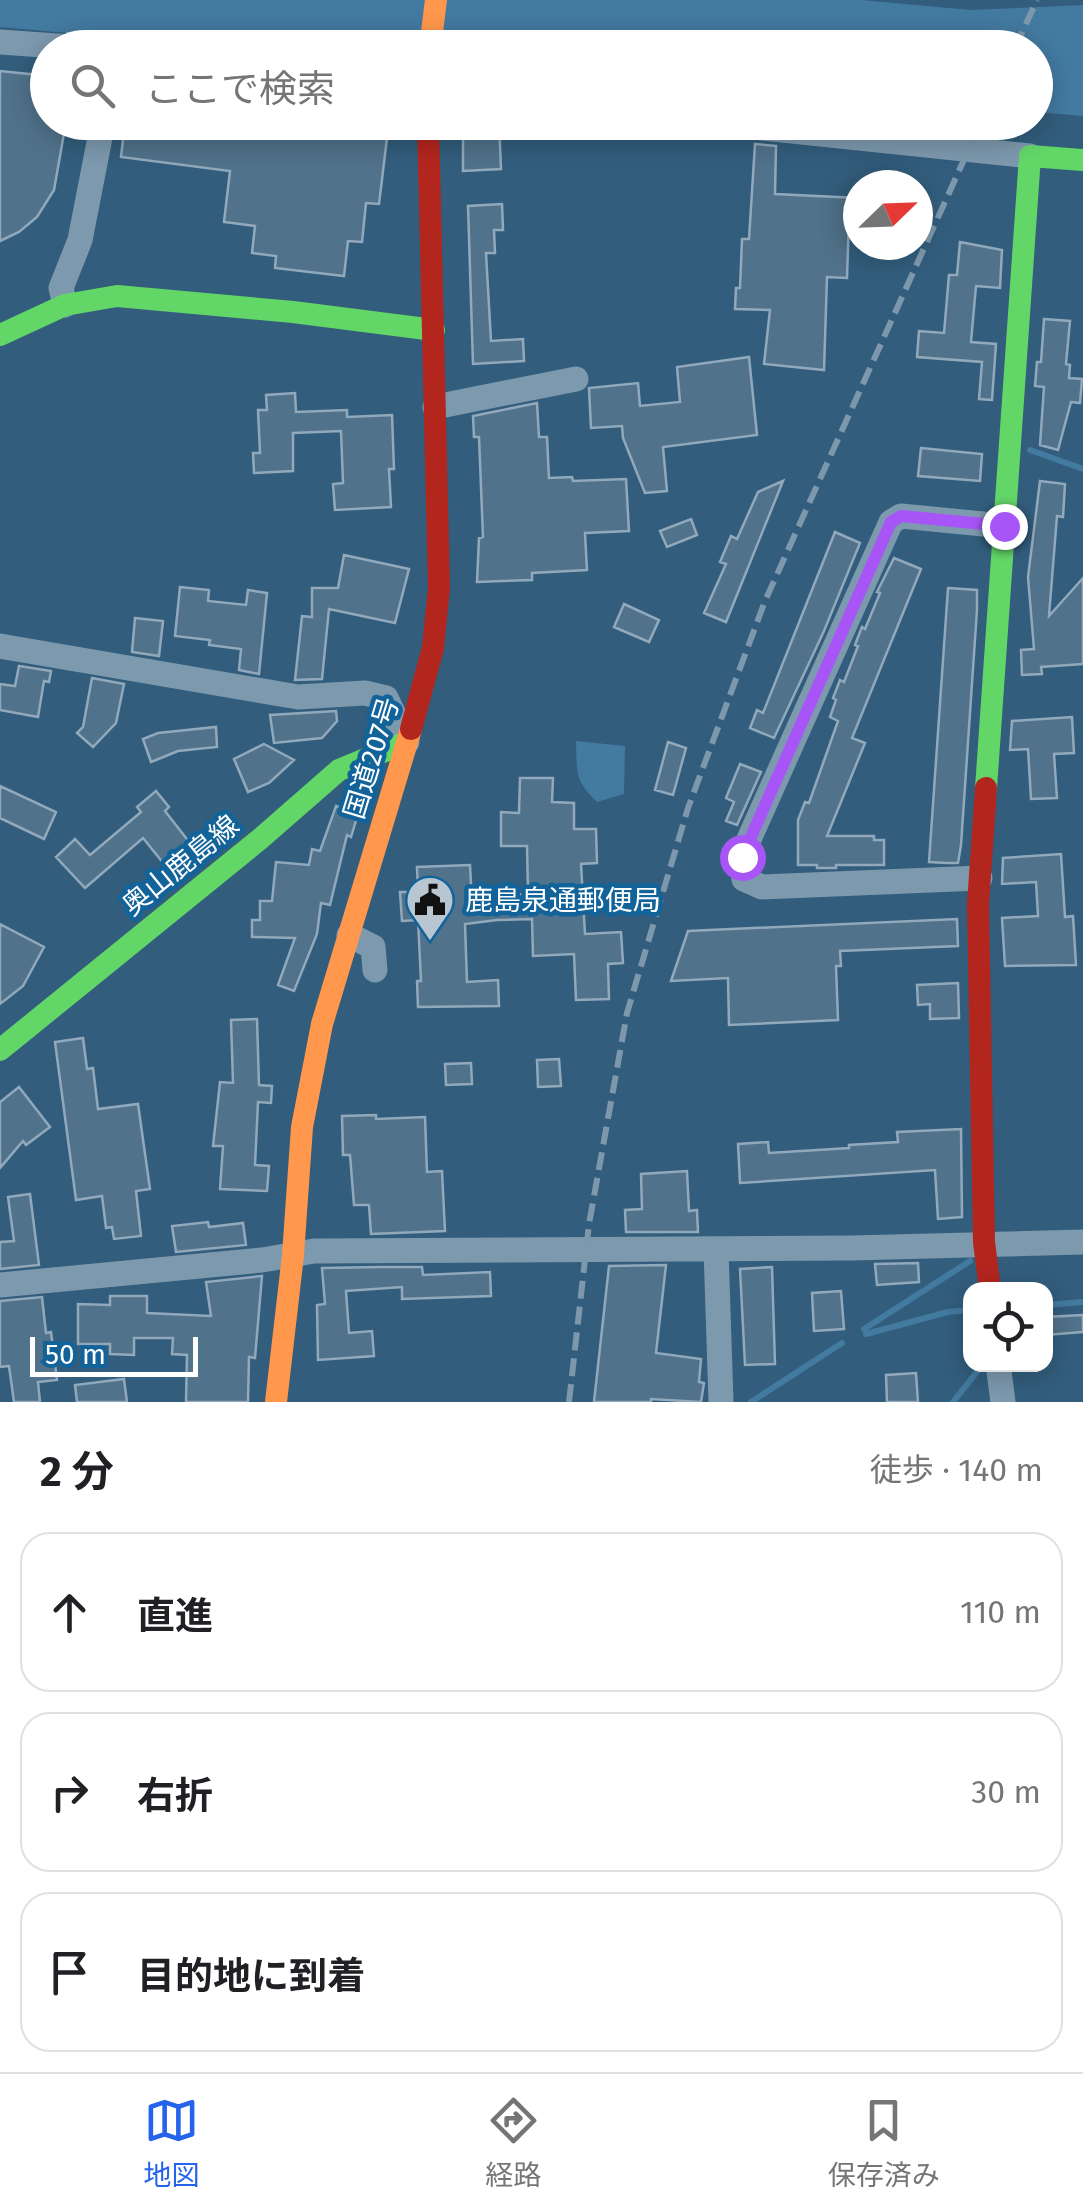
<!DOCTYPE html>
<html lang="ja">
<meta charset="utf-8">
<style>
:root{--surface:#fff;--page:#f2f2f2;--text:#202124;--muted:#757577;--line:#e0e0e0;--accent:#2563eb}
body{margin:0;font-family:"Fira Sans","Noto Sans JP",sans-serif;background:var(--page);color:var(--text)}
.controls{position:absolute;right:30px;bottom:30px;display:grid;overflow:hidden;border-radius:20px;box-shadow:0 5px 25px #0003}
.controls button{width:90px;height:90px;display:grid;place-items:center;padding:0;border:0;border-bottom:2px solid var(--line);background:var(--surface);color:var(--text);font:50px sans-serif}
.compass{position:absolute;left:843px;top:170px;width:90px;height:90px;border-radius:50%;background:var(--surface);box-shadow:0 5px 25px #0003;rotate:67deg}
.scale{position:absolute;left:30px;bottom:25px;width:168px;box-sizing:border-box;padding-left:10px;border:5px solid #fff;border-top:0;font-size:28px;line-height:35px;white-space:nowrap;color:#fff;-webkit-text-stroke:8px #13639b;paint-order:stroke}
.stop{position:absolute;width:30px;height:30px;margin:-22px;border:8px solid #a855f7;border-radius:50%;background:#fff}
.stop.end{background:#a855f7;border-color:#fff;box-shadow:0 2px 10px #0008}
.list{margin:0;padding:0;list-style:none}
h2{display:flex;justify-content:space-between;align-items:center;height:130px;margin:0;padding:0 40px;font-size:42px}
h2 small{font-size:32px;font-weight:400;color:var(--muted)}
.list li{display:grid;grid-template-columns:65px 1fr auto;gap:30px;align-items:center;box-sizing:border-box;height:160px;margin:0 20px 20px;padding:0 20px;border:2px solid var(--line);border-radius:30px}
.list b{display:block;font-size:38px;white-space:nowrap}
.list em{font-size:32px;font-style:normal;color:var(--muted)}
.icon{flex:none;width:55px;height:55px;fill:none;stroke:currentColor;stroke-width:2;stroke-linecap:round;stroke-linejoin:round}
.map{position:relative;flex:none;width:1083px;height:1402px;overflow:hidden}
.search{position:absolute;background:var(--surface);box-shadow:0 5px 25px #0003;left:30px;right:30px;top:30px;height:110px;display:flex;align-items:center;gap:25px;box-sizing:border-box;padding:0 35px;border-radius:55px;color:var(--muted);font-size:38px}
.sheet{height:670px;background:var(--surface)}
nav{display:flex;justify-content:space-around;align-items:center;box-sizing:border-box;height:140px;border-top:2px solid var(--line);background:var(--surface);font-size:28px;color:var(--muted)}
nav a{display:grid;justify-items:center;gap:5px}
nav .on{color:var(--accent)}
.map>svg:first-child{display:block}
.water{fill:#437aa0}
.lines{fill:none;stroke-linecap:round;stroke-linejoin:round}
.stream{stroke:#437aa0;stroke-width:6}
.building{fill:#50728a;stroke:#91a9bb;stroke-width:2.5}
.street{stroke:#7d99ae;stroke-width:25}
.fast{stroke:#63d668;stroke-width:22}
.slow{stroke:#ff974d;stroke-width:22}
.jam{stroke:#b3261e;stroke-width:22}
.rail{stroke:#7d98ac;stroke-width:6;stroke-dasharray:18 8;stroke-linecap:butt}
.route{stroke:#a855f7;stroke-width:12}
.labels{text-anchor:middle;stroke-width:9;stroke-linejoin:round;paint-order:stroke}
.street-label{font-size:28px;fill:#fff;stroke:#13639b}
.poi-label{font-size:28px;fill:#fff;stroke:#13639b;text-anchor:start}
</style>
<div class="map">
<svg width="1083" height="1402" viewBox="0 0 1083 1402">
<rect width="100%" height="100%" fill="#325d7c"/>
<path class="water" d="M 0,0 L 861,0 L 971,10 L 1083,5 L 1083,116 L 1036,112 L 1036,48 L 228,47 L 0,27 Z
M 576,741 L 625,746 L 624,794 L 597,802 C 574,780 577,771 576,741 Z"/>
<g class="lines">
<path class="stream" d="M 1030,450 L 1083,469
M 1046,1305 L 1083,1302
M 864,1329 L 970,1261
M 866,1334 L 948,1312 L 970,1310
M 751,1402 L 842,1343
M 953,1402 L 983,1364"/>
</g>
<path class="building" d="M 0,71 L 48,76 L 48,122 L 66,122 L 54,190 L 37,217 L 19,232 L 0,241 Z
M 125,122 L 389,122 L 379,204 L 366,203 L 362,242 L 348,241 L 344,276 L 275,268 L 276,256 L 252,253 L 255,226 L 224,222 L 230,171 L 121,157 Z
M 463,122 L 499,122 L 501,169 L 463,171 Z
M 755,144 L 776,146 L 775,194 L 858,198 L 858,218 L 849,218 L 847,278 L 827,277 L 824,370 L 764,364 L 770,310 L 735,309 L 736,288 L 740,288 L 742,239 L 749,239 Z
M 502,204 L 503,230 L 494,230 L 495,253 L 486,253 L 491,341 L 523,339 L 524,361 L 473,364 L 468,206 Z
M 960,242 L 1002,250 L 1000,288 L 976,286 L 971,342 L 996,344 L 992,400 L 979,399 L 982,362 L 917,357 L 919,331 L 944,333 L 949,275 L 957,275 Z
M 1044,319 L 1070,321 L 1066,364 L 1070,365 L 1069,378 L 1082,379 L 1080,403 L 1071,402 L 1058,450 L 1040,445 L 1044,387 L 1035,386 L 1037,362 L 1041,362 Z
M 749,357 L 757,435 L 663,447 L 667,491 L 645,493 L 623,438 L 622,426 L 591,428 L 589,388 L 638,383 L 640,406 L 680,402 L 677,367 Z
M 295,393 L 296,412 L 347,410 L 347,417 L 392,415 L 394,469 L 389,469 L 391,507 L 335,510 L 333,484 L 343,483 L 341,431 L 293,433 L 293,471 L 254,473 L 253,453 L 260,453 L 258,410 L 267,410 L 266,395 Z
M 537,403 L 539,437 L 547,437 L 549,478 L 572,477 L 573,481 L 626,479 L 629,531 L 585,533 L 587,570 L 532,573 L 532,580 L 477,582 L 479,538 L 483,537 L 479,437 L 474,437 L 473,416 Z
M 921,448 L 982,454 L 980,481 L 918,476 Z
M 783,481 L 726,622 L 704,613 L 726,564 L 720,562 L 731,536 L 737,539 L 758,492 Z
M 1040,481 L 1065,484 L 1063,517 L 1057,516 L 1049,616 L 1083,578 L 1083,664 L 1041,667 L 1042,674 L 1022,675 L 1021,650 L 1034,649 L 1028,577 Z
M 691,519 L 697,535 L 667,547 L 660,531 Z
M 835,532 L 860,543 L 824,631 L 774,738 L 750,728 L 757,710 L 763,713 Z
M 344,555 L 409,569 L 395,623 L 329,609 L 322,679 L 295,680 L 302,616 L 312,617 L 312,588 L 338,588 Z
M 894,558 L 921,569 L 852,738 L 865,743 L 827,836 L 874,836 L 874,840 L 884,840 L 884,865 L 836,865 L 836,868 L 817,868 L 817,865 L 798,865 L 798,820 L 805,802 L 809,803 L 838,721 L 830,717 L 836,700 L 833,698 L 840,680 L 844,682 L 858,646 L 855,645 L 860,632 L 862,627 L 865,629 L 880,593 L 877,592 Z
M 180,587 L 209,590 L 208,601 L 246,605 L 248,590 L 267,593 L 259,674 L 239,670 L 241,649 L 209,645 L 210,640 L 175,636 Z
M 948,588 L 977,590 L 977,610 L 961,845 L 958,863 L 947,863 L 929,862 Z
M 624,604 L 659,620 L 649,642 L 614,627 Z
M 135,618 L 163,621 L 159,656 L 132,652 Z
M 19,666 L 51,671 L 49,682 L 44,681 L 38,717 L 0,710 L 0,684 L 15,686 Z
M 92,678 L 124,684 L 116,723 L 93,747 L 77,733 L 83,727 Z
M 336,711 L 337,721 L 322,738 L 274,743 L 270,715 Z
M 1072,717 L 1074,753 L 1054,754 L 1057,798 L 1031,799 L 1028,749 L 1010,750 L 1012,721 Z
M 216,727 L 217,747 L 178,751 L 151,762 L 143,739 L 158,733 Z
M 668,742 L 686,748 L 673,795 L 655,790 Z
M 264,744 L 294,760 L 269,783 L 248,792 L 234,759 Z
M 740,764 L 761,772 L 737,825 L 726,821 L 734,802 L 726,798 Z
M 520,778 L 553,778 L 552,802 L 574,803 L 574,829 L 596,829 L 597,863 L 581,864 L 585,934 L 621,932 L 623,963 L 608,964 L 609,999 L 576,1000 L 574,954 L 533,956 L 532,919 L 497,920 L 465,924 L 467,982 L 498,980 L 499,1006 L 418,1007 L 417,981 L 421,981 L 418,920 L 402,921 L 400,892 L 418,892 L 417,867 L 470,865 L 472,903 L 510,901 L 510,895 L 528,894 L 527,846 L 501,846 L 501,812 L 519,813 Z
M 0,786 L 56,812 L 44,839 L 0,818 Z
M 156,791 L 169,807 L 165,811 L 190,843 L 164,864 L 143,838 L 85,888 L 56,857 L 75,839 L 90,855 L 141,812 L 137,807 Z
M 336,806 L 358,814 L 351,837 L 347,835 L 330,905 L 321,903 L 317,934 L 294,991 L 278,985 L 295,938 L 252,937 L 252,920 L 260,920 L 260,901 L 272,901 L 276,862 L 309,865 L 312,849 L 320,851 Z
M 1061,854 L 1065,917 L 1073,916 L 1076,965 L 1005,966 L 1002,918 L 1038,916 L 1036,882 L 1002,884 L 1003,858 Z
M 957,919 L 958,946 L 840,951 L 841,966 L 836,966 L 838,1020 L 729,1025 L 728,978 L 671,981 L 688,931 Z
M 0,924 L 44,947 L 23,986 L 0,1004 Z
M 958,983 L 959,1018 L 930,1019 L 930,1004 L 918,1005 L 917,985 Z
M 257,1019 L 259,1085 L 272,1086 L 271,1103 L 258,1102 L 255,1165 L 269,1166 L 267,1191 L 220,1189 L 223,1146 L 213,1146 L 220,1082 L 233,1083 L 231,1020 Z
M 83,1038 L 87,1069 L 93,1068 L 98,1109 L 138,1104 L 150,1189 L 136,1191 L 141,1236 L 114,1239 L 112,1227 L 106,1228 L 102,1196 L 76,1200 L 55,1042 Z
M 559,1059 L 561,1086 L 538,1087 L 537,1060 Z
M 471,1063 L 472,1084 L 446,1085 L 445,1064 Z
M 19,1087 L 50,1127 L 26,1145 L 23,1141 L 0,1168 L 0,1102 Z
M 376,1115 L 376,1119 L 425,1117 L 427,1172 L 442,1171 L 445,1231 L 371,1234 L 369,1205 L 354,1205 L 350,1155 L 343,1155 L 342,1116 Z
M 961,1129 L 962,1217 L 938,1219 L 935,1170 L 740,1183 L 738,1144 L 768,1142 L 769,1153 L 849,1148 L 849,1145 L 898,1142 L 897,1132 Z
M 687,1171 L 689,1211 L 697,1210 L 698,1232 L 626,1232 L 625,1210 L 642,1209 L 641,1174 Z
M 30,1194 L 39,1265 L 0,1269 L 0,1242 L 14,1241 L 8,1197 Z
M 208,1222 L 209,1227 L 243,1223 L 246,1245 L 176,1252 L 172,1226 Z
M 918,1263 L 919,1282 L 877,1285 L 875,1264 Z
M 666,1265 L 656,1353 L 701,1359 L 699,1382 L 704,1383 L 701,1402 L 651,1399 L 651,1402 L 594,1402 L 609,1266 Z
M 381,1267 L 422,1267 L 423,1275 L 490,1272 L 491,1296 L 402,1299 L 402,1287 L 346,1291 L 349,1333 L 372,1331 L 374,1356 L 318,1360 L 317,1305 L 325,1304 L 322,1268 Z
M 772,1267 L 775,1364 L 745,1365 L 740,1269 Z
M 262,1276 L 255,1358 L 249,1357 L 248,1402 L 186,1402 L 187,1355 L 172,1354 L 173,1338 L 134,1338 L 134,1355 L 110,1354 L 110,1344 L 78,1344 L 78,1304 L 110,1305 L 110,1296 L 147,1296 L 147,1313 L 211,1316 L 206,1282 Z
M 841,1291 L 844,1329 L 814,1331 L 812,1293 Z
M 42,1297 L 46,1333 L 51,1332 L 57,1380 L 38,1382 L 40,1402 L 14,1402 L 9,1366 L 0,1367 L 0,1301 Z
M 1083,1315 L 1083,1332 L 1046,1335 L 1046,1317 Z
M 916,1373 L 918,1402 L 887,1402 L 886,1375 Z
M 124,1379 L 127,1402 L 77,1402 L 75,1385 Z"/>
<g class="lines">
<path class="street" d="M 0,42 L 85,48
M 706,122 L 1030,156
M 65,305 L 61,288 L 80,240 L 103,122
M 435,407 L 576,379
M 0,646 L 298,697 L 365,693 L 386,698 L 407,742
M 980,878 L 762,887 L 744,879 L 741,857 L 891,522 L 901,516 L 1004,526
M 349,935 L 373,947 L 375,970
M 716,1249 L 721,1402
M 0,1285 L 262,1260 L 314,1251 L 852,1248 L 1083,1242
M 998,1364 L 1003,1402"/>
<path class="fast" d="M 0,335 L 65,305 L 117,296 L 293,312 L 434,330
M 986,788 L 1030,156 L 1083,160
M 0,1050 L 260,839 L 339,770 L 407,742"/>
<path class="slow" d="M 430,48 L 436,0
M 276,1402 L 293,1255 L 302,1127 L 322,1024 L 411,729"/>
<path class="jam" d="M 411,729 L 433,648 L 439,588 L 428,122
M 986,788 L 978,904 L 984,1242 L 990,1290"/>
<path class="rail" d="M 1015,48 L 1037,0
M 569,1402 L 589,1224 L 627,1013 L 688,808 L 765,601 L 981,122"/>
</g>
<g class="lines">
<path class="route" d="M 742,857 L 891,522 L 901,516 L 1004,526"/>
</g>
<defs>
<g id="civic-pin" transform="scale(2.5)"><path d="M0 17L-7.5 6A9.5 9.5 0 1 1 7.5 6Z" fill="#b7c6d1" stroke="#13639b"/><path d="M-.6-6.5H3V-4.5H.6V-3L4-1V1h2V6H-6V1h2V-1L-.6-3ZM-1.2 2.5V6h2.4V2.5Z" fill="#111"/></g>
</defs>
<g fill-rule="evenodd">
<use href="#civic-pin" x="430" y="900"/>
</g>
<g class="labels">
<g class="street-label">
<text transform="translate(371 758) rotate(-73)" y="10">国道207号</text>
<text transform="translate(180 865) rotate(-39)" y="10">奥山鹿島線</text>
</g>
<g class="poi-label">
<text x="465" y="910">鹿島泉通郵便局</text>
</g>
</g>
</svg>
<div class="controls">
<button><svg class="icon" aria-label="locate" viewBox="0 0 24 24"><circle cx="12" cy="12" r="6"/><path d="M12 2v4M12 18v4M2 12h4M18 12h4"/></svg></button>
</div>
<svg class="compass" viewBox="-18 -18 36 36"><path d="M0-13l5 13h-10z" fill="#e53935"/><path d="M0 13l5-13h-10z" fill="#757577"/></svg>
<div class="scale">50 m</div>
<div class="stop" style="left:742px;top:857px"></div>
<div class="stop end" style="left:1004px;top:526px"></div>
<div class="search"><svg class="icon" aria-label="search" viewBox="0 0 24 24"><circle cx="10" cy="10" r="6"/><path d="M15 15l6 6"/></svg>ここで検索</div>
</div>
<section class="sheet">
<h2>2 分<small>徒歩 · 140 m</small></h2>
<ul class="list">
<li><svg class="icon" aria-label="ahead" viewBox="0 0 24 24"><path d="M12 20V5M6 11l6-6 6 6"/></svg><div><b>直進</b></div><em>110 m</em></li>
<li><svg class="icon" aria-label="right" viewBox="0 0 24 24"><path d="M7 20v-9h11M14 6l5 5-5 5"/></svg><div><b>右折</b></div><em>30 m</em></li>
<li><svg class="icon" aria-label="arrive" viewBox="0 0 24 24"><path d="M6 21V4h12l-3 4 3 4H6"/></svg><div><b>目的地に到着</b></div></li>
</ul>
</section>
<nav>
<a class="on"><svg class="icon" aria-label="map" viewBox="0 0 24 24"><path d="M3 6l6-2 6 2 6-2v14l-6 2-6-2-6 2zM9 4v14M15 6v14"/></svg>地図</a>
<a><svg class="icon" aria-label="directions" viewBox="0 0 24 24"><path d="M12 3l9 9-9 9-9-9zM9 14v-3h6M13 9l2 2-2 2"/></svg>経路</a>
<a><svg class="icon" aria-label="saved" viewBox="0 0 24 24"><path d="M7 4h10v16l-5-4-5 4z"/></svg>保存済み</a>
</nav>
